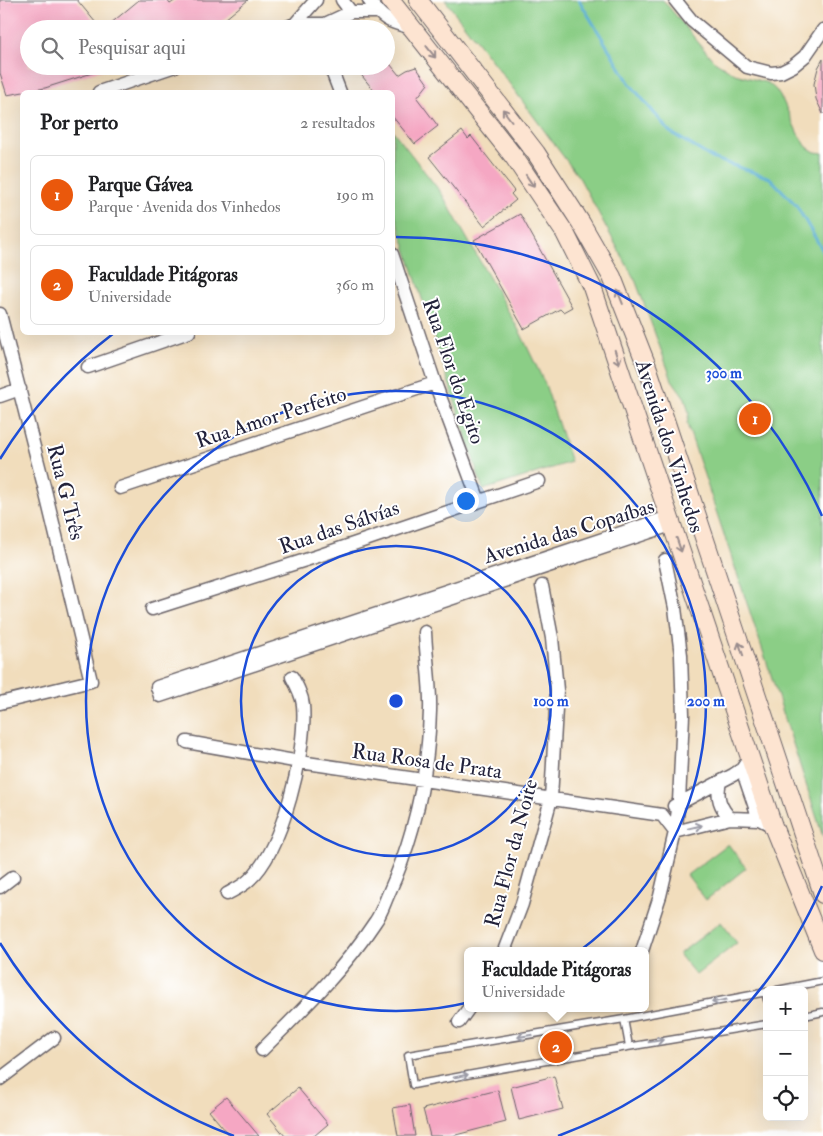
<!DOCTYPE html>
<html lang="pt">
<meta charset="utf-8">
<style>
:root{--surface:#fff;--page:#f2f2f2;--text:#202124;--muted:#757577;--line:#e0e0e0;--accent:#ea580c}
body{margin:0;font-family:"IM FELL Double Pica",serif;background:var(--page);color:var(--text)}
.controls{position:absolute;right:15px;bottom:15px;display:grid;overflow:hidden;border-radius:8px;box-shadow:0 5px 20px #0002}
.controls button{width:45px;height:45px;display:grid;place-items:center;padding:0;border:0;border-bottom:1px solid var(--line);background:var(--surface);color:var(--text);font:25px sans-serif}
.you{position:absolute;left:465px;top:500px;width:18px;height:18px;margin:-12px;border:4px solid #fff;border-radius:50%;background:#1a73e8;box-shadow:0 0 0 8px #1a73e833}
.badge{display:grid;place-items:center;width:32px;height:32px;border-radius:50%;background:var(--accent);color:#fff;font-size:16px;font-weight:700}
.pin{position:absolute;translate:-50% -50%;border:2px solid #fff;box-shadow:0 1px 5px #0006}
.popup{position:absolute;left:464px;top:947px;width:185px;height:65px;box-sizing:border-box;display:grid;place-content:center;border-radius:8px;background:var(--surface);filter:drop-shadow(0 1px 4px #0005);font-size:16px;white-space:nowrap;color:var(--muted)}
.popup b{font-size:19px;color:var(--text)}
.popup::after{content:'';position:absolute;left:50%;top:100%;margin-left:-10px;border:10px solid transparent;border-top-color:var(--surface)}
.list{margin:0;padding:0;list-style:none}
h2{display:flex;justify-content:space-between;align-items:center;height:65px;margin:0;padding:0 20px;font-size:21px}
h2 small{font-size:16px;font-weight:400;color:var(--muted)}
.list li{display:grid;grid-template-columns:32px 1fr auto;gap:15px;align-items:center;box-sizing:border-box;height:80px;margin:0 10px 10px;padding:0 10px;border:1px solid var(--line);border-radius:8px}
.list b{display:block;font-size:19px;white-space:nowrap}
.list p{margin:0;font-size:16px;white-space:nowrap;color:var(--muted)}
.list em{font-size:16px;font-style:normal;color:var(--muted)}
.icon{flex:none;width:28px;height:28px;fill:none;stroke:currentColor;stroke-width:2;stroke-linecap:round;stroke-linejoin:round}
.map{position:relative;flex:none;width:823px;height:1136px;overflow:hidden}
.search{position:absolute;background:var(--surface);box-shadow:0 5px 20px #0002;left:20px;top:20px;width:375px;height:55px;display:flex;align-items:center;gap:12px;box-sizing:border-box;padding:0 18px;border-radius:28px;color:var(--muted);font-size:19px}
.panel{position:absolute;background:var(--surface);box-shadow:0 5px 20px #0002;left:20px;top:90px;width:375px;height:245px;border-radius:8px}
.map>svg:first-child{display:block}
.green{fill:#8bce86;stroke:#567860}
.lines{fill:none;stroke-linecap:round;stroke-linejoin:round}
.stream{stroke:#59aed5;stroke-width:3}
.building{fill:#f5a7c3}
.lane-casing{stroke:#6a6368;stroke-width:9}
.street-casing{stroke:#6a6368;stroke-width:15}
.secondary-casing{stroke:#6a6368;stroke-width:20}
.lane{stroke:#fff;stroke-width:6}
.street{stroke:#fff;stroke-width:12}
.secondary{stroke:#fde4d1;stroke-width:18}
.oneway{stroke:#9a8d8e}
.oneway2{stroke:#9c9ca7}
.ring{fill:none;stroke:#1d4ed8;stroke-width:2.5}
.labels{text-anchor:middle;stroke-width:4;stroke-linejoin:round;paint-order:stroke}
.street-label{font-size:21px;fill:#22223b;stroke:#fff}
.centre{fill:#1d4ed8;stroke:#fff;stroke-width:2.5}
.ring-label{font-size:15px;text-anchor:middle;font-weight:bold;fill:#1d4ed8;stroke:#fff;stroke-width:4;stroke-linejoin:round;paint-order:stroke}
</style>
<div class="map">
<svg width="823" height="1136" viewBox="0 0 823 1136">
<rect width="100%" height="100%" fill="#fff"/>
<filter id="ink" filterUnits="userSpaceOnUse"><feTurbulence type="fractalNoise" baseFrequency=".02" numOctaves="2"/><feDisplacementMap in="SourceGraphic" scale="10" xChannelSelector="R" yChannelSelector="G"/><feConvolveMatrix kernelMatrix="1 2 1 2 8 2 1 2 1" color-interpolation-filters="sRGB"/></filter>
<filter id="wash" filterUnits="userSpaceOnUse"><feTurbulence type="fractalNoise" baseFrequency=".0096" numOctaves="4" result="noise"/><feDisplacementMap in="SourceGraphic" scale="20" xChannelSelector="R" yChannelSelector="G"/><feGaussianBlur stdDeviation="1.12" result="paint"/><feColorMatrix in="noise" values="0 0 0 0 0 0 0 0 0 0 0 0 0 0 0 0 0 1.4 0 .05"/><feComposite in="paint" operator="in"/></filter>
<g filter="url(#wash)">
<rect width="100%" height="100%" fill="#f1ddbc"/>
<path class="green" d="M 445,0 L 663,0 L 713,60 L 735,74 L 768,83 L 776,90 L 783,101 L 798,134 L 807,147 L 815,152 L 823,153 L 823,837 L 770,672 L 687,424 L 689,413 L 685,398 L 672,380 L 636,282 L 580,179 L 509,83 Z
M 393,131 L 442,194 L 521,334 L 545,384 L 571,462 L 483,490 L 393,208 Z
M 728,844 L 746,868 L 706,900 L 687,875 Z
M 721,922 L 737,943 L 696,975 L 679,954 Z"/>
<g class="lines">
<path class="stream" d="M 579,0 L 630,84 L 670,132 L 712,158 L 770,178 L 796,205 L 823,251"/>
</g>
<g id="blocks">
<path class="building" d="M 0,0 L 77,0 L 101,29 L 29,29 L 29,66 L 111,67 L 45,88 L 7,95 L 0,73 Z
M 139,0 L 167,0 L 170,4 L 176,0 L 248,0 L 213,29 L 104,29 Z
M 386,59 L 399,75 L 407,70 L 416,67 L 428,84 L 417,98 L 438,126 L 415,144 L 392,116 L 392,92 L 375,92 L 354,66 L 386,66 Z
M 823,59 L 823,114 L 816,99 L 814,84 L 818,68 Z
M 462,131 L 468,139 L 471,136 L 514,191 L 511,194 L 516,200 L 484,226 L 429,157 Z
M 520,214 L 572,307 L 563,312 L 560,309 L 524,329 L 474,240 Z
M 554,1076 L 563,1109 L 519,1120 L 511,1087 Z
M 298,1088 L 328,1124 L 314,1136 L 285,1136 L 267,1114 Z
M 498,1090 L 506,1122 L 452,1136 L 430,1136 L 423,1109 Z
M 226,1097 L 259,1136 L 230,1136 L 209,1111 Z
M 410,1105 L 415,1136 L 398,1136 L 393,1108 Z"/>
</g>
</g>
<g filter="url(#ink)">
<use href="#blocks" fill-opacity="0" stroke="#6a6368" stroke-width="1"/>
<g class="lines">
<g class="lane-casing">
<path id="lane" d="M 777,990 L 823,981
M 765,992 L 767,1000
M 767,992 L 624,1019 L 408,1055 L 413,1085 C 531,1063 649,1043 767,1024
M 804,1016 L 823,1012
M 624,1019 L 629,1046"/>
</g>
<g class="street-casing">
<path id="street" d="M 342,0 L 351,12
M 369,0 C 383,20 388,22 412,28
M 675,0 L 692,21 L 747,67 L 771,73 L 781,72 L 793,66 L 805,56 L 823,30
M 295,24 L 316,0
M 283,29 L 295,24 L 325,24 L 351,12 L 378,12
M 330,66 L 340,92
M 99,92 L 175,66
M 392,254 L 435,383 L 479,501
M 0,314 L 45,490 L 91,681 L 0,703
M 88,367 L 189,332
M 0,396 L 20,389
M 120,488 L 435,383
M 660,520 L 671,521 L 662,528 L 160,696 L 157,687 Z
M 152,609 L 318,556 L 539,481
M 187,742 L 300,762 L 662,815 L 675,832 L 730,818 L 759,819 L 773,826
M 742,769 L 759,819
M 720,782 C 716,797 720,807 730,818
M 674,806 L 733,775 L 742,769 L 750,757
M 0,887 L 13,877
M 227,894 C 234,890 243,886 249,880 C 283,850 307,749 303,705 C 302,695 297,686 292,677
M 504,951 L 522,904 L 551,799 L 557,690 L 552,638 L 542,586
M 642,951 L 660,896 L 675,832 L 679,802 L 683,715 L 681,655 L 675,608 L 665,560
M 459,1022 L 469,1008
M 262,1050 C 304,1008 342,972 375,922 C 381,914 384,904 388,895 C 414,838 428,775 430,711 C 431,685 426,658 425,632
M 0,1079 L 54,1038"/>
</g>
<g class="secondary-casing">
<path id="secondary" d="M 390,0 L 514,157 L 565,233 L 592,287 L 773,826 L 823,950
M 418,0 L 536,153 L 581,223 L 612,277 L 648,369 L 823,894"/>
</g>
<use href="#lane" class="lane"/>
<use href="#street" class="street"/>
<use href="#secondary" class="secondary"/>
</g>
<defs><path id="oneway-shaft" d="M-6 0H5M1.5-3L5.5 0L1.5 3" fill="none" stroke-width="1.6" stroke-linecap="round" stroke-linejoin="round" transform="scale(1.25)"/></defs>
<g class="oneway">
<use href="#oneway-shaft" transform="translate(431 52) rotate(52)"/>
<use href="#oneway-shaft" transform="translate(507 115) rotate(-127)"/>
<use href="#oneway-shaft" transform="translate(530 181) rotate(56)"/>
<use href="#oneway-shaft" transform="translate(620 297) rotate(-112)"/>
<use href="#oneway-shaft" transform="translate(617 357) rotate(72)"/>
<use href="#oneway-shaft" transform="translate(679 545) rotate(71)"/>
<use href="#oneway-shaft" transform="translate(741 649) rotate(-108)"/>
</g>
<g class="oneway2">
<use href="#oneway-shaft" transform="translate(695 827) rotate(-13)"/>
<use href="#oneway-shaft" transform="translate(719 1001) rotate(169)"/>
<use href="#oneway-shaft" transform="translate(525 1036) rotate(170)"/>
<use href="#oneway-shaft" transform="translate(656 1041) rotate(-9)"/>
<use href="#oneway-shaft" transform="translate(461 1076) rotate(-11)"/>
</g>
</g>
<g class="ring">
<circle cx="396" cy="701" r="155"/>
<circle cx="396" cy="701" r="310"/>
<path d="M822 886A464 464 0 0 1 558 1136M234 1136A464 464 0 0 1 0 943M0 459A464 464 0 0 1 114 333M396 237A464 464 0 0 1 822 516"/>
</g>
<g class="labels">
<g class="street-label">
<text transform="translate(454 371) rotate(71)" y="7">Rua Flor do Egito</text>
<text transform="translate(271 417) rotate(-18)" y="7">Rua Amor Perfeito</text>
<text transform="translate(670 446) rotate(72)" y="7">Avenida dos Vinhedos</text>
<text transform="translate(66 492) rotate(76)" y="7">Rua G Três</text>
<text transform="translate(339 527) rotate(-19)" y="7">Rua das Sálvías</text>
<text transform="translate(569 531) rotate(-17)" y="7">Avenida das Copaíbas</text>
<text transform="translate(427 761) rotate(8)" y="7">Rua Rosa de Prata</text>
<text transform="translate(511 853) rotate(-75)" y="7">Rua Flor da Noite</text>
</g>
</g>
<circle cx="396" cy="701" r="8" class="centre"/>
<g class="ring-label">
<text x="724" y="378">300 m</text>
<text x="551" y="706">100 m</text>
<text x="706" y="706">200 m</text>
</g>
</svg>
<div class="controls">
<button>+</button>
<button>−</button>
<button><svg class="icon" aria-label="locate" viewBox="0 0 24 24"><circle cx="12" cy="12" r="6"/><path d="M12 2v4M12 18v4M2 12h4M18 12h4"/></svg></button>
</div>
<div class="you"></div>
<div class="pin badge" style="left:755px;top:419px">1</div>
<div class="pin badge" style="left:556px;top:1047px">2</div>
<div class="popup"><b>Faculdade Pitágoras</b>Universidade</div>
<div class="search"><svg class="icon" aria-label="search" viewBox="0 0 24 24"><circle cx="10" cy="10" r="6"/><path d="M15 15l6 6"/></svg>Pesquisar aqui</div>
<section class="panel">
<h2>Por perto<small>2 resultados</small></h2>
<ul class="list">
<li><span class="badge">1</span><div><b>Parque Gávea</b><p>Parque · Avenida dos Vinhedos</p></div><em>190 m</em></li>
<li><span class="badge">2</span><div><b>Faculdade Pitágoras</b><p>Universidade</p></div><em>360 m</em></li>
</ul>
</section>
</div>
